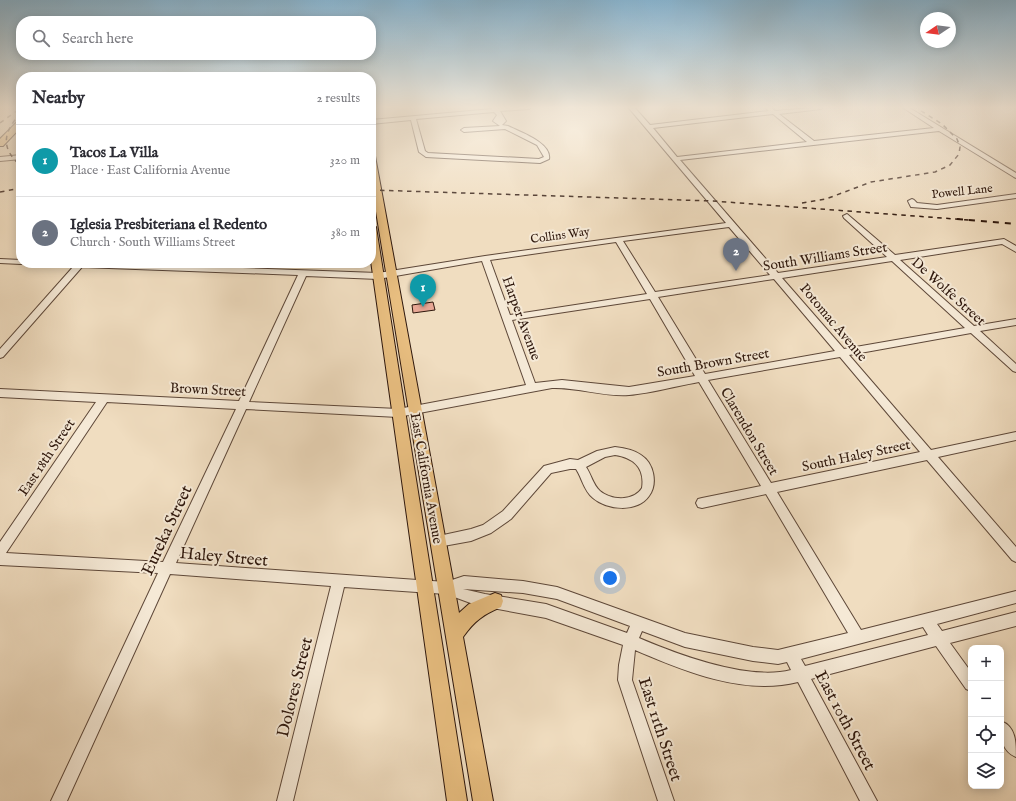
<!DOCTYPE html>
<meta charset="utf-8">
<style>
:root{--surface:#fff;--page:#f7f7f7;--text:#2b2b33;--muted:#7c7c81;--line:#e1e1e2;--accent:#db2777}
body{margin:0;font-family:"IM FELL English",serif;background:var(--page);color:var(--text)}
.controls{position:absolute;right:12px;bottom:12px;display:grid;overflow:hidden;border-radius:8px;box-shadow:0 2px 10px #0003}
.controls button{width:36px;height:36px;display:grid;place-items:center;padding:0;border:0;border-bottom:1px solid var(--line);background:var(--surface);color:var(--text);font:20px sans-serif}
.compass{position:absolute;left:920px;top:12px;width:36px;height:36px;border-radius:50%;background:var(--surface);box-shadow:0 2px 10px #0003;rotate:257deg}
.you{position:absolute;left:610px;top:578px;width:14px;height:14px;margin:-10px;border:3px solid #fff;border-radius:50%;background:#1a73e8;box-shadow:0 0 0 6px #1a73e833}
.badge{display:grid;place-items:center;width:26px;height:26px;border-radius:50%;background:var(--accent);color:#fff;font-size:13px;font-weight:700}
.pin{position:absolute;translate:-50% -33px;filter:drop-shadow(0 1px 2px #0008)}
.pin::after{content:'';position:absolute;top:21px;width:14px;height:12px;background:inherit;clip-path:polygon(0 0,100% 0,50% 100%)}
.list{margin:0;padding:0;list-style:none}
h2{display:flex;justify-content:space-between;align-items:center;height:52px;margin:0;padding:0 16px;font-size:17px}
h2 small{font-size:13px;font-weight:400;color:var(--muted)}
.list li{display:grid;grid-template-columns:26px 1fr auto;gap:12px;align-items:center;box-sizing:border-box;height:72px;padding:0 16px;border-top:1px solid var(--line)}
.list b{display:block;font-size:15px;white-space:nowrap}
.list p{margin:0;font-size:13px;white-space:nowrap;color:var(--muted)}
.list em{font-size:13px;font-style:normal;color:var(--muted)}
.icon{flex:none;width:22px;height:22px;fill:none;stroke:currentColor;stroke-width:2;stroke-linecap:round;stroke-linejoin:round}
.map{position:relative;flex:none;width:1016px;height:801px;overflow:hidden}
.search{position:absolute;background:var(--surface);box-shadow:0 2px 10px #0003;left:16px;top:16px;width:360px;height:44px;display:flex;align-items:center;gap:10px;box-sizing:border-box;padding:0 14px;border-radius:16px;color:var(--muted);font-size:15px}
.panel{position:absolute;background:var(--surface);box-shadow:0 2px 10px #0003;left:16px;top:72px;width:360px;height:196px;border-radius:16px}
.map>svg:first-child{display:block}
.building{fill:#e7a795;stroke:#2e170c}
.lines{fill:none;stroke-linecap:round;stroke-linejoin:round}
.minor-casing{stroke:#5e4839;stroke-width:2}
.major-casing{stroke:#2e170c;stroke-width:2}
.minor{fill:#f5e9d6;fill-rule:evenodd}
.major{fill:#e8be80;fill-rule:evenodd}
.rail-far1{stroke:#2e170c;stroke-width:1.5;stroke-dasharray:4.5 4.5;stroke-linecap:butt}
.rail{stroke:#2e170c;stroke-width:2;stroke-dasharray:6 6;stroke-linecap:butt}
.labels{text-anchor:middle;stroke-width:4;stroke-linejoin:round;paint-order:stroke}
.far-street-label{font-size:12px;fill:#2e170c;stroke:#f5e9d6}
.street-label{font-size:14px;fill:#2e170c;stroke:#f5e9d6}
.near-street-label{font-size:17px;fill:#2e170c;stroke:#f5e9d6}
</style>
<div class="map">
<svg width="1016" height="801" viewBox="0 0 1016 801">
<rect width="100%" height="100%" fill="#f0ddc0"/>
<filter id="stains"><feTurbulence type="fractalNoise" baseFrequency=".005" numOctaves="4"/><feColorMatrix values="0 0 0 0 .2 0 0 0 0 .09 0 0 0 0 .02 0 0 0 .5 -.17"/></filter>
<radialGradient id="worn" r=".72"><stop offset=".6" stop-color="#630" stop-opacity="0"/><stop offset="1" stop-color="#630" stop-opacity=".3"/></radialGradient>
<path class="building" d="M 433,302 L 435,310 L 413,313 L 412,305 Z"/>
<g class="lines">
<g class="minor-casing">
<path id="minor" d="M 491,107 L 497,107 L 498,108 L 532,107 L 529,109 L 500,111 L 506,121 L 502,125 L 508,126 C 520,132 552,143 549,159 L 540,163 L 426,157 L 419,152 L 411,120 L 371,124 L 371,120 L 492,109 ZM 494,112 L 497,115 L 493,121 L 500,126 L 464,128 L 461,130 L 464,132 L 505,129 L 537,145 L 544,157 L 539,159 L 428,153 L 425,151 L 416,119 Z
M 628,107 L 634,107 L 650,125 L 769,111 L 764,107 L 770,107 L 775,111 L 824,107 L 821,109 L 779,114 L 814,141 L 934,128 L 902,107 L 908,107 L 1016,173 L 1016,178 L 1014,177 L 939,131 L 680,160 L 778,273 L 887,257 L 844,218 L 843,216 L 847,214 L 895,255 L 1004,239 L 1016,246 L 1016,252 L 1002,244 L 900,260 L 974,326 L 1016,319 L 1016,325 L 980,331 L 1016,364 L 1016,372 L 1013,371 L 971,333 L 849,355 L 931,450 L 1016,432 L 1016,440 L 938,457 L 1016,547 L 1016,562 L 1012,560 L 927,460 L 777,492 L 861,630 L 1016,591 L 1016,603 L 937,624 L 942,631 L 1016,612 L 1016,626 L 950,643 L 971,672 L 971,691 L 966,689 L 936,646 L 811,679 L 877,801 L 860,801 L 798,682 C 744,696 684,671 635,650 L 632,680 L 674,801 L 658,801 L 618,680 L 619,665 L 623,645 L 546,618 L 476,605 L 446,594 L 344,587 L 293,801 L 277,801 L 331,586 L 170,574 L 67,801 L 51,801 L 158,573 L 0,565 L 0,542 L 96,402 L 0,397 L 0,389 L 239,401 L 298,275 L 82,267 L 3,357 L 0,358 L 0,349 L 73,267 L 45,265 L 41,263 L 108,263 L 378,273 L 485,256 L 726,223 ZM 773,114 L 807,142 L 677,157 L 653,128 ZM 729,227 L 770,275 L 655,292 L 623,241 ZM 616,242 L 647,294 L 510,315 L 490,260 ZM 482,261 L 526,385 L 398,409 L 249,402 L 306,276 L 378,279 ZM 892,261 L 965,328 L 844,349 L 782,278 ZM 774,279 L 835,351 L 705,374 L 658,297 ZM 650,299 L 695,376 L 629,387 L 562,380 L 535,383 L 512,320 ZM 840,357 L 920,452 L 771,483 L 708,380 ZM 699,382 L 761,486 L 702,498 L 698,499 L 696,503 L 698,507 L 702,508 L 766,494 L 848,633 L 778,650 L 753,647 L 685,633 L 557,587 L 523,581 L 464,576 L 446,582 L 176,563 L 246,409 L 398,417 L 552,388 C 578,387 603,397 629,395 C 652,393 676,386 699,382 ZM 107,402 L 236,409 L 163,562 L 6,553 ZM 463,589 L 523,593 L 557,599 L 630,626 L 627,633 L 546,604 L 485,594 ZM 923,627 L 928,635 L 805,666 L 801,659 ZM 642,631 L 685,647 L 753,661 L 778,664 L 787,662 L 791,670 C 748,681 679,655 639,638 Z
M 21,155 L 21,159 L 0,161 L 0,157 Z
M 1016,194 L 1016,198 L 937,209 L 911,207 L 908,201 L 912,199 L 914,200 L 917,203 L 937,205 Z
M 0,259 L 21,260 L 21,263 L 24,263 L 21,264 L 0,263 Z
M 615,447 C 624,448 634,450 641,455 C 654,463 658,484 649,496 C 637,513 607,510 593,498 C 584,491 582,478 576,469 L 570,469 L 551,473 L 511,519 L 491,533 L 471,541 L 438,547 L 434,545 L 432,541 L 434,537 L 471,529 L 483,525 L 503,511 L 544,466 L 570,459 L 578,460 L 597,451 ZM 615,455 C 634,458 645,468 642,488 C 634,501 612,501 600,491 C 593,485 591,474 586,467 L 605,457 Z
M 1001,721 C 1016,727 1016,742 1016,757 C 1000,750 1001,735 1001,721 Z"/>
</g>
<g class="major-casing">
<path id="major" d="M 18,121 L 21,121 L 21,127 L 3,146 L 0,146 L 0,139 Z
M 371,154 L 375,156 L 459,613 L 469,604 L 495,593 L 501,595 L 503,601 L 501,607 C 484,614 474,621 463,637 L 493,801 L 473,801 L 371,181 Z
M 371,224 L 376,227 L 467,801 L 447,801 L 371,261 Z"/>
</g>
<use href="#minor" class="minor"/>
<use href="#major" class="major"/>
<path class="rail-far1" d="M 21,113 C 3,132 0,148 21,166
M 0,123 L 18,110
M 371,190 L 713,201 L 969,220
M 0,192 L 21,188
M 802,203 L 826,199 L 871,182 L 935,172 L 950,165 L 959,154 L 960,147 L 957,139 L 942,124 L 915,107"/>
<path class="rail" d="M 957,219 L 1016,224"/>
</g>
<linearGradient id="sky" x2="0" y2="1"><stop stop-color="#89b7d4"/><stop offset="0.49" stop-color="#f8f0e3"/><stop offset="1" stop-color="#f8f0e3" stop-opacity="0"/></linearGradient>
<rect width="1016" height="219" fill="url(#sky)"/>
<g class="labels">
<g class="far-street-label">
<text transform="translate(962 191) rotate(-6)" y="4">Powell Lane</text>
<text transform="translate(560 235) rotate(-8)" y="4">Collins Way</text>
</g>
<g class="street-label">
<text transform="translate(825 256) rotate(-9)" y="5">South Williams Street</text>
<text transform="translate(949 291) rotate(42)" y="5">De Wolfe Street</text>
<text transform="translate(522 318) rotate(70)" y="5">Harper Avenue</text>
<text transform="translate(834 322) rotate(50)" y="5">Potomac Avenue</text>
<text transform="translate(713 362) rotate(-10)" y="5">South Brown Street</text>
<text transform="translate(208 389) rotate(3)" y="5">Brown Street</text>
<text transform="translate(750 431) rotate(59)" y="5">Clarendon Street</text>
<text transform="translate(856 455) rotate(-12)" y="5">South Haley Street</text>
<text transform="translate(46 457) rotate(-56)" y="5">East 18th Street</text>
<text transform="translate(427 478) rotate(80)" y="5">East California Avenue</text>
</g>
<g class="near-street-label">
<text transform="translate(166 530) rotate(-65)" y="6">Eureka Street</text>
<text transform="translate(224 556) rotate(5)" y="6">Haley Street</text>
<text transform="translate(294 687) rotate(-76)" y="6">Dolores Street</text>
<text transform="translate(846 720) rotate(62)" y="6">East 10th Street</text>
<text transform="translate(661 729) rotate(72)" y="6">East 11th Street</text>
</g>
</g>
<rect width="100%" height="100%" filter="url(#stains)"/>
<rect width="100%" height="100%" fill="url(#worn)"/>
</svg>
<div class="controls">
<button>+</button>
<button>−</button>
<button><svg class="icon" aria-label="locate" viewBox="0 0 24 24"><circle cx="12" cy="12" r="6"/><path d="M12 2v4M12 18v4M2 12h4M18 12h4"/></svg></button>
<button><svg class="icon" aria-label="layers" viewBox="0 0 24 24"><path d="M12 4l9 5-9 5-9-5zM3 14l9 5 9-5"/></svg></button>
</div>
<svg class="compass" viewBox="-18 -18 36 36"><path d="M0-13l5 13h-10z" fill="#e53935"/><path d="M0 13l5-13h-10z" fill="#7c7c81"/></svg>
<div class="you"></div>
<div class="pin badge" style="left:423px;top:307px;background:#0f9aa8">1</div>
<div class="pin badge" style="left:736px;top:271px;background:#6b7280">2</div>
<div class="search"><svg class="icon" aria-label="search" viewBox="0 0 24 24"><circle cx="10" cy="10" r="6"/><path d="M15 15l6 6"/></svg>Search here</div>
<section class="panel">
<h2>Nearby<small>2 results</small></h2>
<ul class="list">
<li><span class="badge" style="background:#0f9aa8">1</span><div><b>Tacos La Villa</b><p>Place · East California Avenue</p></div><em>320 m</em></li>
<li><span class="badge" style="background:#6b7280">2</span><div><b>Iglesia Presbiteriana el Redento</b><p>Church · South Williams Street</p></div><em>380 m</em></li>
</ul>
</section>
</div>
